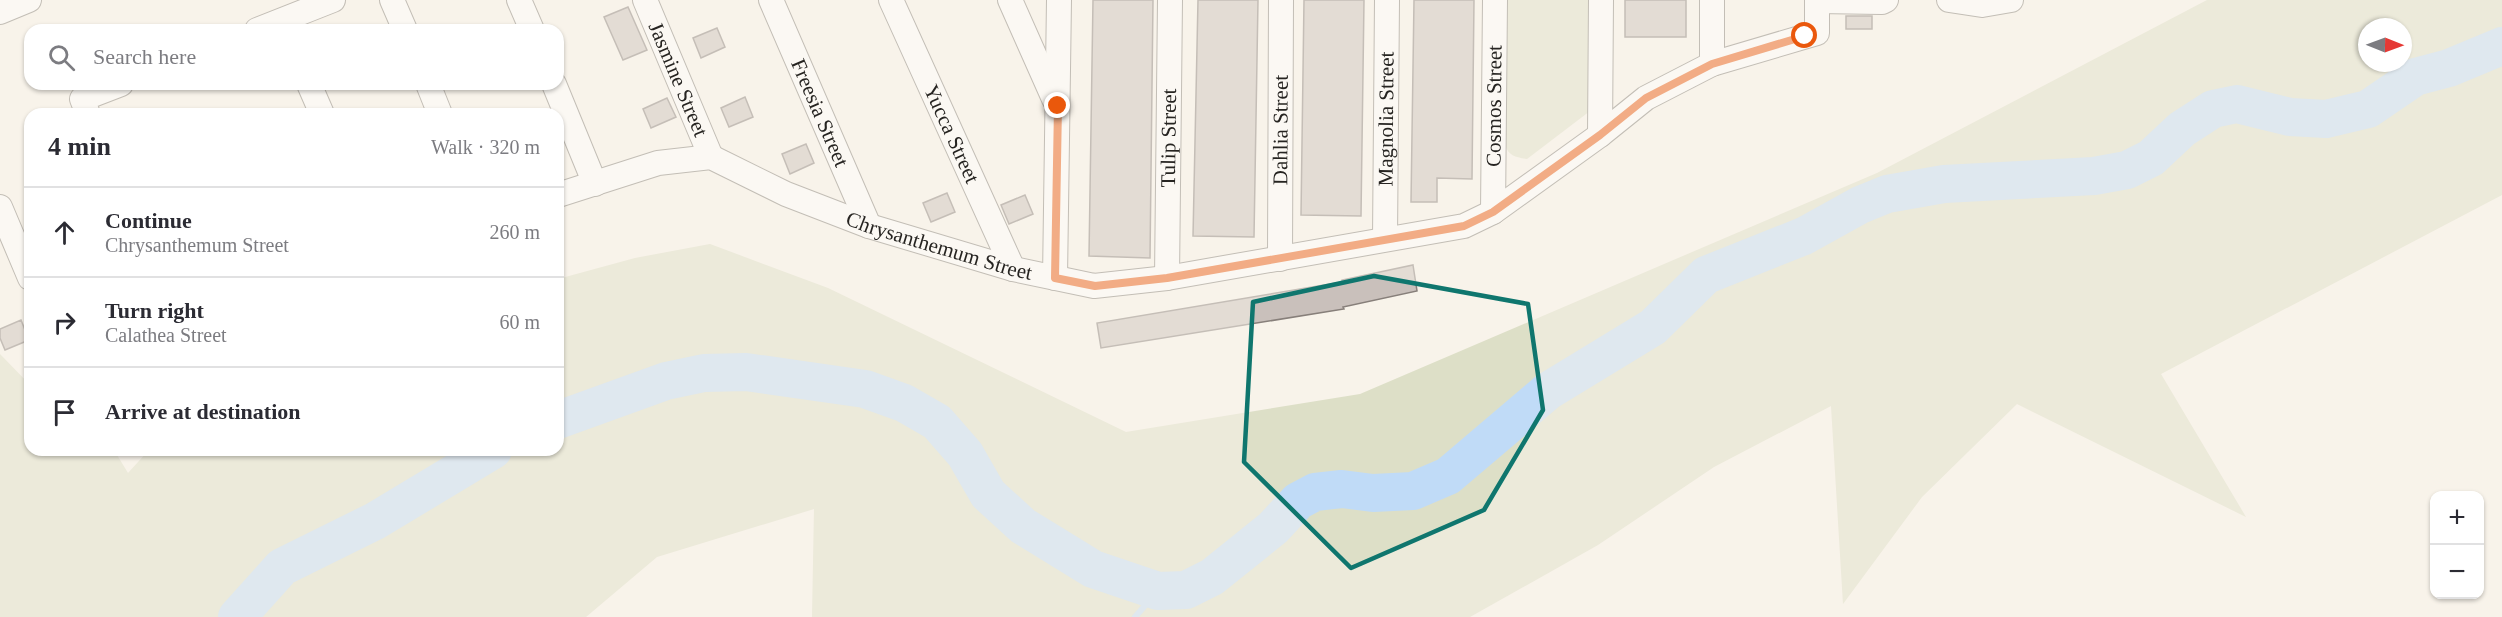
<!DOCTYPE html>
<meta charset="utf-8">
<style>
:root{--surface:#fff;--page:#f2f2f3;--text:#2b2b33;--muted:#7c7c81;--line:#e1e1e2}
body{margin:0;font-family:"Times New Roman",serif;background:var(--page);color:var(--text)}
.controls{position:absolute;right:18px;bottom:18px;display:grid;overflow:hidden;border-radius:12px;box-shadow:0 2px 4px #0004}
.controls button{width:54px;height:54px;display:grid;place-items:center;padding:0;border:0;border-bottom:2px solid var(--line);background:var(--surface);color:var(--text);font:30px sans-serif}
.compass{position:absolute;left:2358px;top:18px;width:54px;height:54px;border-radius:50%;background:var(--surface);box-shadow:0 2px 4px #0004;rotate:91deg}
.stop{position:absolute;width:18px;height:18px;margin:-14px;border:4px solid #ea580c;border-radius:50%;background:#fff}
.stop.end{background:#ea580c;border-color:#fff;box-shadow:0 2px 6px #0008}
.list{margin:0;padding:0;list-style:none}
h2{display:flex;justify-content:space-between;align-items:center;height:78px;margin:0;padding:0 24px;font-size:26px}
h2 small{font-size:20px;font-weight:400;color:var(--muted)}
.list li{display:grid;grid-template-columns:39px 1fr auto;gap:18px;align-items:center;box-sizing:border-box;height:90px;padding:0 24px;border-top:2px solid var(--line)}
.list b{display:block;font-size:22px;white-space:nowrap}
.list p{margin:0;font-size:20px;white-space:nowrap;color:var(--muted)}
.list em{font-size:20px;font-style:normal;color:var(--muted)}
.icon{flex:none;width:33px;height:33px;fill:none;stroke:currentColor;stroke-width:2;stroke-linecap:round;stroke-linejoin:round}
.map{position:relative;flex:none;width:2502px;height:617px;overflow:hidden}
.search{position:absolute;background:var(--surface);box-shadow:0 2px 4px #0004;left:24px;top:24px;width:540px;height:66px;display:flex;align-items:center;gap:15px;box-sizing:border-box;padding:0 21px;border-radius:18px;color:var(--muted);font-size:22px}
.panel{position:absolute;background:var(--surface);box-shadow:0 2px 4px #0004;left:24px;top:108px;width:540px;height:348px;border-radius:18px}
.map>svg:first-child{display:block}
.green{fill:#dddfc7;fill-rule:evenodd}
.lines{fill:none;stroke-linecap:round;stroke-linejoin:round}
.stream{stroke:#c0dbf7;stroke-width:6}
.river{stroke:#c0dbf7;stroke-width:38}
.building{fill:#c9c0bb;stroke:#877f7a;stroke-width:1.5}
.street-casing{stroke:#837f78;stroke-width:26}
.street{stroke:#fff;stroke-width:24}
.route{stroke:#ea580c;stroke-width:8}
.marked{fill:none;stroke:#0f766e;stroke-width:4.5;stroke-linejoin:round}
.labels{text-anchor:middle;stroke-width:5;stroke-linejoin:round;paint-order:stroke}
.street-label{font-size:21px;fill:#262421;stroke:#fff}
</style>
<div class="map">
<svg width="2502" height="617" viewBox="0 0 2502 617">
<rect width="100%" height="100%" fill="#f8f3ea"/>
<path class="green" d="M 1507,0 L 1593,0 L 1590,111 L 1527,159 C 1515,157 1509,156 1505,145 Z
M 2207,0 L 2502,0 L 2502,195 L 2161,374 L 2246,517 L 2017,404 L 1922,497 L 1843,604 L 1831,406 L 1714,467 L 1598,545 L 1470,617 L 812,617 L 814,509 L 657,557 L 586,617 L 0,617 L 0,354 L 30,385 L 30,450 L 114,450 L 128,473 L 149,450 L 558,450 L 558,279 L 635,258 L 710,244 L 828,288 L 1126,432 L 1360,394 L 1877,173 ZM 2367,27 L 2403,27 L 2403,63 L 2367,63 Z"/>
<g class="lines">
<path class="stream" d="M 1135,617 L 1158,591"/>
<path class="river" d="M 558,420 L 666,381 L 704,373 L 746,372 L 865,389 L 904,403 L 937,422 L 965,454 L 988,494 L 1023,526 L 1093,569 L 1158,591 L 1186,590 L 1212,577 L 1273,528 L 1298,501 L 1315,492 L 1342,489 L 1373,493 L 1413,491 L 1448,476 L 1548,391 L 1653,327 L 1706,275 L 1804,236 L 1860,205 L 1887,194 L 1944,184 L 2094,176 L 2127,170 L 2151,158 L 2182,129 L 2213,109 L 2237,104 L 2290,117 L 2326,119 L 2368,109 L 2415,77 L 2449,68 L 2502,46
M 237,617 L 282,567 L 375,521 L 493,450"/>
</g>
<path class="building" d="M 1093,0 L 1153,0 L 1150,258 L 1089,256 Z
M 1198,0 L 1258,0 L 1254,237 L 1193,236 Z
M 1304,0 L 1364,0 L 1361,216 L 1301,215 Z
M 1414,0 L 1474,0 L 1472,179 L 1437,178 L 1437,202 L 1411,202 Z
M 1625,0 L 1686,0 L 1686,37 L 1625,37 Z
M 628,7 L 647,50 L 623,60 L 604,17 Z
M 1846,16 L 1872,16 L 1872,29 L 1846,29 Z
M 717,28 L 725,47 L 701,58 L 693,38 Z
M 745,97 L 753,117 L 729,127 L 721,108 Z
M 667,98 L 676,117 L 651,128 L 643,109 Z
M 806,144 L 814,163 L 790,174 L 782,154 Z
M 947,193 L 955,212 L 931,222 L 923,203 Z
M 1025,195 L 1033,214 L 1009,224 L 1001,205 Z
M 1413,265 L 1417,291 L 1343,307 L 1344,309 L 1101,348 L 1097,323 L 1342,282 L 1342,280 Z
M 21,320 L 29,340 L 5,350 L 0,338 L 0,329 Z"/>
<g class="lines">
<g class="street-casing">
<g id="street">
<path d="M 392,0 L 405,30"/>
<path d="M 519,0 L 532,30"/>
<path id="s1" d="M 645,0 L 711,157"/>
<path id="s2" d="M 771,0 L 869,226"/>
<path id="s3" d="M 891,0 L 1013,269"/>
<path d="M 1010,0 L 1054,99"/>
<path d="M 1712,0 L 1712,64"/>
<path d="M 1949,0 L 1982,5 L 2011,0"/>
<path d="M 1817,1 L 1882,2 L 1886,0"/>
<path d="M 0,12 L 29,0"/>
<path d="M 257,30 L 333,0"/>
<path d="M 309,84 L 322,114"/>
<path d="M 428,84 L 440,114"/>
<path d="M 554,84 L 595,184"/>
<path d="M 88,114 L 82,99 L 121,84"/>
<path d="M 1600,135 L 1601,0"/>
<path id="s4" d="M 558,195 L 658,163 L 711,157 L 786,194 L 869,226 L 1013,269 L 1094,286 L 1167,278 L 1464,226 L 1493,212 L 1600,135 L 1646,98 L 1712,64 L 1817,33 L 1817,0"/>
<path d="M 0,207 L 30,278"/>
<path id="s5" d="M 1493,212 L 1495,0"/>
<path id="s6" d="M 1385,239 L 1387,0"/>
<path id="s7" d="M 1280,259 L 1281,0"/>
<path d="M 1055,278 L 1059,0"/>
<path id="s8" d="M 1167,278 L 1170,0"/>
</g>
</g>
<use href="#street" class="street"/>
</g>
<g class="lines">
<path class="route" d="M 1058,106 L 1055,278 L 1095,286 L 1167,278 L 1464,226 L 1493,212 L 1600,135 L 1646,98 L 1712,64 L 1805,36"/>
</g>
<path d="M0 0H2502V617H0ZM 1374,276 L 1528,304 L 1543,410 L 1484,510 L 1351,568 L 1244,462 L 1253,302 Z" fill="#f8f3ea" fill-opacity=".55" fill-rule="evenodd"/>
<path class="marked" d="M 1374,276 L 1528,304 L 1543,410 L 1484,510 L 1351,568 L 1244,462 L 1253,302 Z"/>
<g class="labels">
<g class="street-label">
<text dy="7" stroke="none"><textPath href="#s1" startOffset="86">Jasmine Street</textPath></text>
<text dy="7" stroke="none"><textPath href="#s5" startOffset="106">Cosmos Street</textPath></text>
<text dy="7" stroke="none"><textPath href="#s2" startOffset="123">Freesia Street</textPath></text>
<text dy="7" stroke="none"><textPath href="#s6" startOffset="120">Magnolia Street</textPath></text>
<text dy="7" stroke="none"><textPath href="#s7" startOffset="129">Dahlia Street</textPath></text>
<text dy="7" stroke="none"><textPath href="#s3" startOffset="147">Yucca Street</textPath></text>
<text dy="7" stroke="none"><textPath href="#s8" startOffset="140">Tulip Street</textPath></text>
<text dy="7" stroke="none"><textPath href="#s4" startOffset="404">Chrysanthemum Street</textPath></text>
</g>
</g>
</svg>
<div class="controls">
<button>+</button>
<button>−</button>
</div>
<svg class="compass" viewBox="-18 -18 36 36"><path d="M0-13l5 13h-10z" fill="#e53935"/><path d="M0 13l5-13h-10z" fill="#7c7c81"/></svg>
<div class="stop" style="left:1805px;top:36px"></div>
<div class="stop end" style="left:1058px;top:106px"></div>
<div class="search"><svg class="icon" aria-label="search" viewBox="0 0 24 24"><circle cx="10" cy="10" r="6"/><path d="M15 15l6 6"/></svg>Search here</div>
<section class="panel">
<h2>4 min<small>Walk · 320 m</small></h2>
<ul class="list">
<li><svg class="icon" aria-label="ahead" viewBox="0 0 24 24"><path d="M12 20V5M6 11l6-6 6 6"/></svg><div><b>Continue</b><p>Chrysanthemum Street</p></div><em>260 m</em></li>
<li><svg class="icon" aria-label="right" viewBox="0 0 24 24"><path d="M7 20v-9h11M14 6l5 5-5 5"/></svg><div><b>Turn right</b><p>Calathea Street</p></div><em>60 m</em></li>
<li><svg class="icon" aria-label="arrive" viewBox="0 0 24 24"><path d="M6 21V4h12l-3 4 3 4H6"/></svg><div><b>Arrive at destination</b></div></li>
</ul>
</section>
</div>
